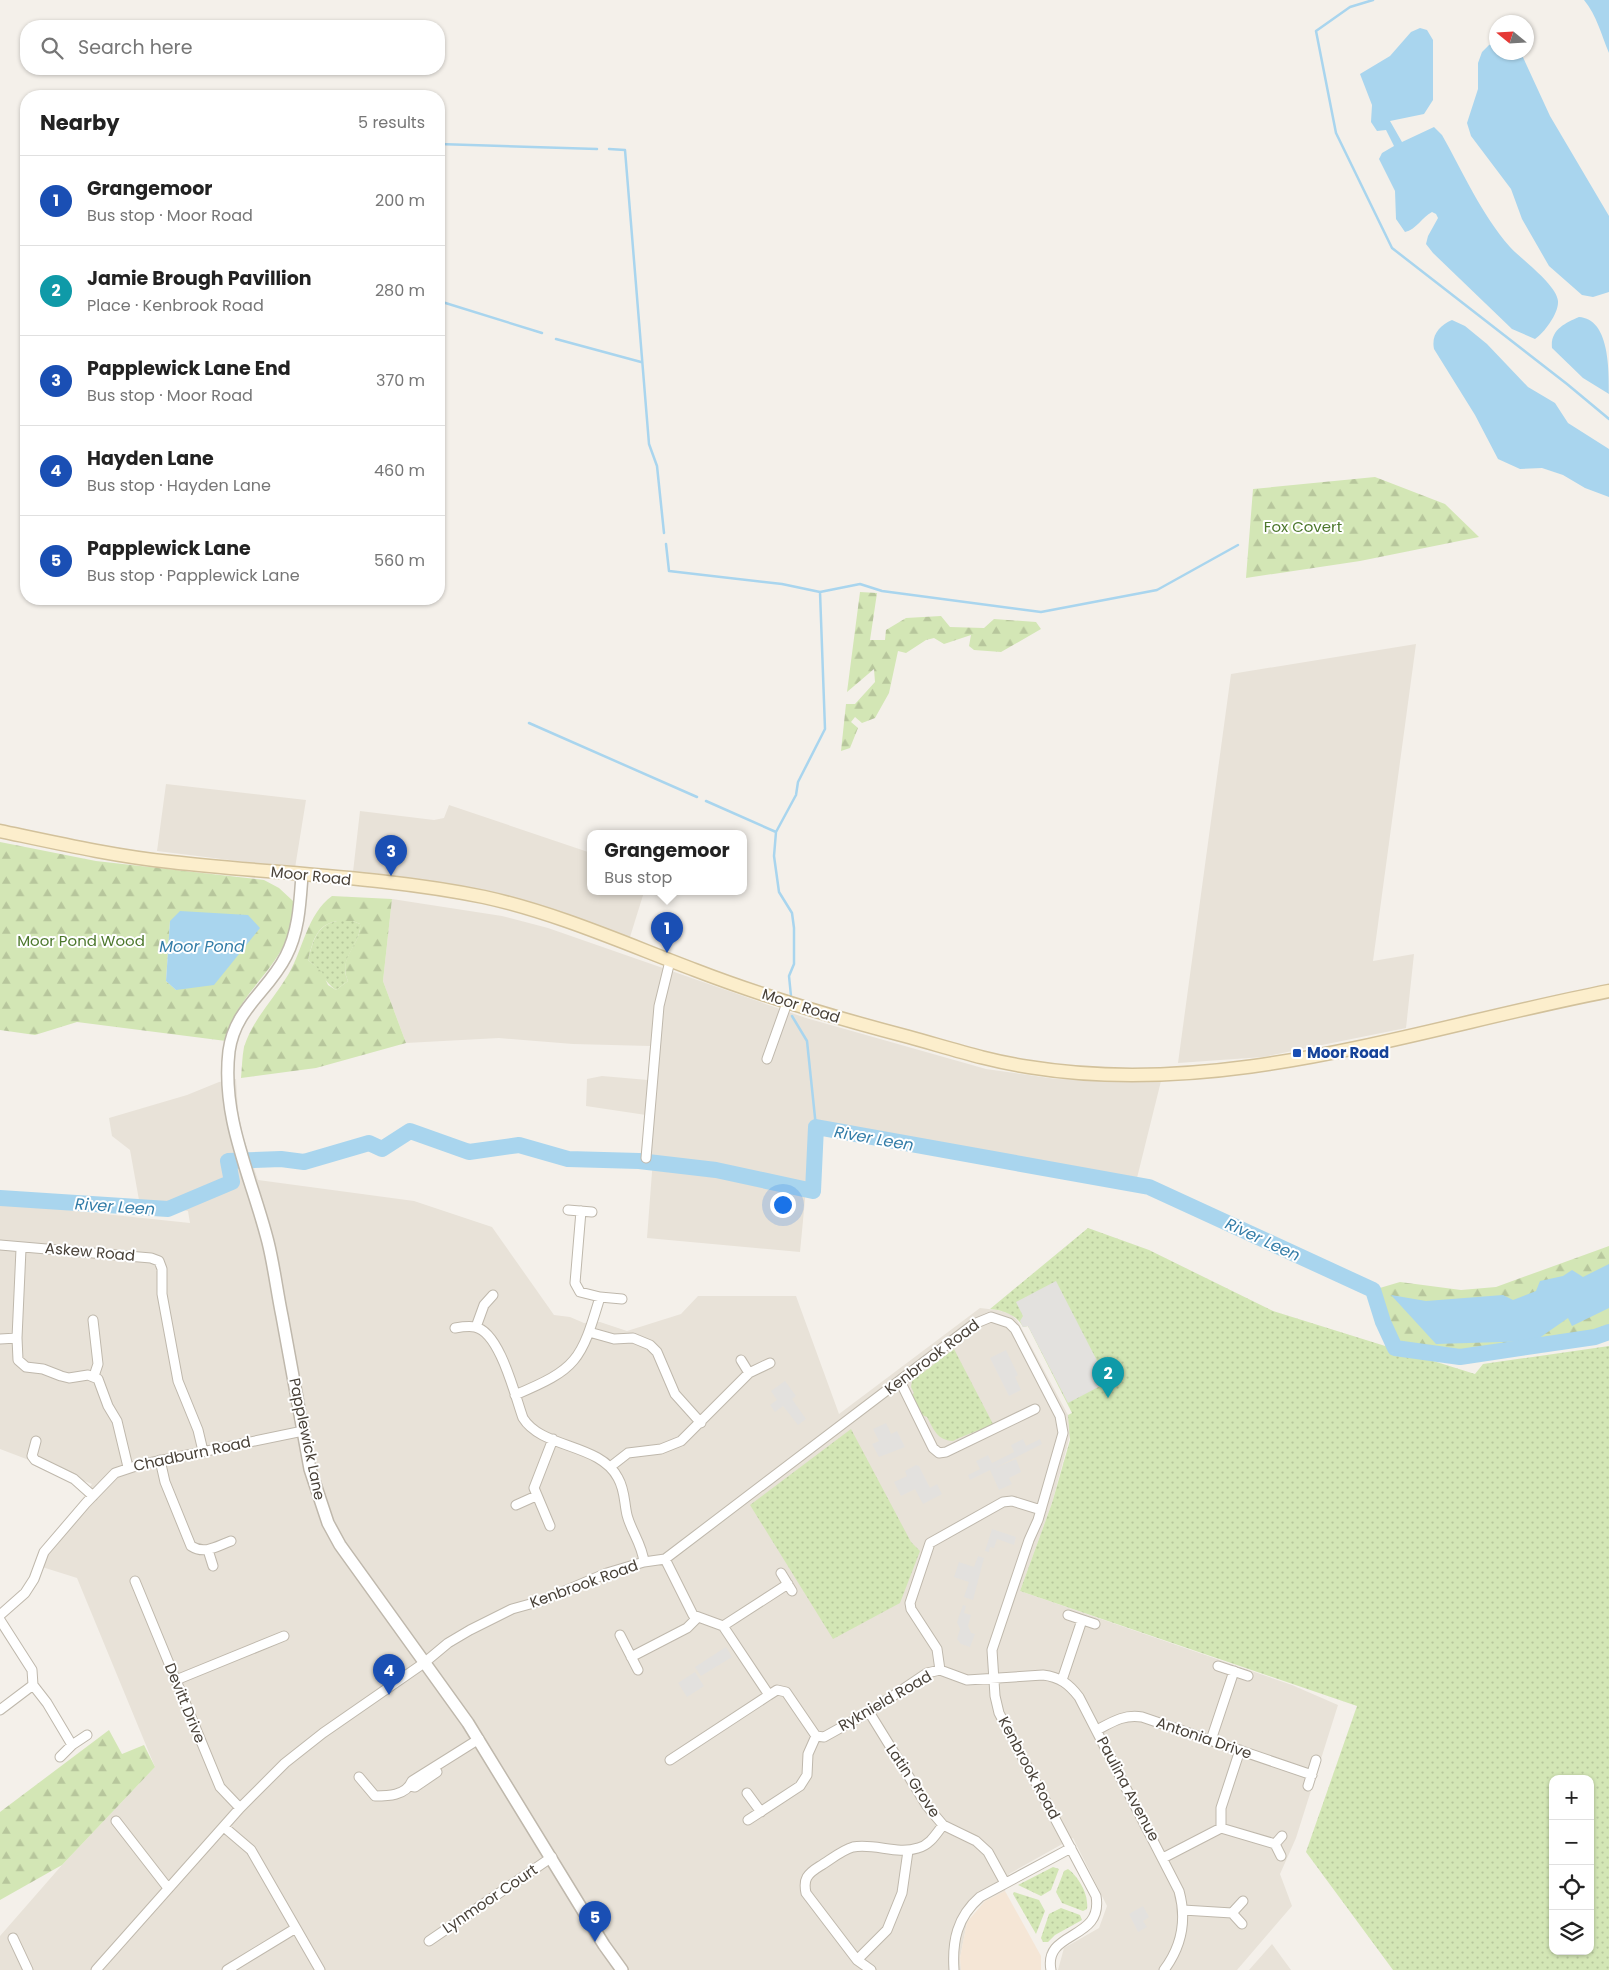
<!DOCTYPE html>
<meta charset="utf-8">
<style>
:root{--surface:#fff;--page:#f2f2f2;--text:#222;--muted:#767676;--line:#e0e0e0;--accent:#f13824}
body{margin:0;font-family:Poppins,sans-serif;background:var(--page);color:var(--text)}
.controls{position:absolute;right:15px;bottom:15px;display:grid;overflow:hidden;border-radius:10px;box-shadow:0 1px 4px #0004}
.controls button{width:45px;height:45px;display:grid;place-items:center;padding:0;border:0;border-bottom:1px solid var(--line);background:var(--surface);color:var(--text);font:25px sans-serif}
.compass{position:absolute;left:1489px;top:15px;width:45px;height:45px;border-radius:50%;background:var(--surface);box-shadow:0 1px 4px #0004;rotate:288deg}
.you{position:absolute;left:782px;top:1204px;width:18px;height:18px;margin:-12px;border:4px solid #fff;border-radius:50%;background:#1a73e8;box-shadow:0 0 0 8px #1a73e833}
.badge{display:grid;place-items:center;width:32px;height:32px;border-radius:50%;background:var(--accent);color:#fff;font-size:16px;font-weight:700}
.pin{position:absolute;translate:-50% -41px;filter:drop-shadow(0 1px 2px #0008)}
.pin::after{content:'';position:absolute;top:26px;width:18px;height:15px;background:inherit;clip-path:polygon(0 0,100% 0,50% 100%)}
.popup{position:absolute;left:587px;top:830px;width:160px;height:65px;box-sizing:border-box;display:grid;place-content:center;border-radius:10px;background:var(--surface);filter:drop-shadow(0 1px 4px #0005);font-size:16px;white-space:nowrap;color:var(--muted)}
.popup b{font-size:19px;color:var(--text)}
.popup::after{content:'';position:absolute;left:50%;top:100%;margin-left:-10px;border:10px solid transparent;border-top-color:var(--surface)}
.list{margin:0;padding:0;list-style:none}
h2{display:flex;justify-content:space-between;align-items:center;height:65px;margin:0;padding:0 20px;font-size:21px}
h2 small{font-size:16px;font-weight:400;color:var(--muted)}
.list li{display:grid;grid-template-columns:32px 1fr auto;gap:15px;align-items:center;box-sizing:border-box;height:90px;padding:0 20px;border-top:1px solid var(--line)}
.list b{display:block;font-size:19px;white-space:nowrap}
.list p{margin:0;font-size:16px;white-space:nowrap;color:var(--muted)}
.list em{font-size:16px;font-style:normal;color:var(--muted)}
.icon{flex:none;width:28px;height:28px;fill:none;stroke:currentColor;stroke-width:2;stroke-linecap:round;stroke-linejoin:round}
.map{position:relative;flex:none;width:1609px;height:1970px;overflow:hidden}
.search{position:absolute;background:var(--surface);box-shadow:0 1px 4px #0004;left:20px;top:20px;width:425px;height:55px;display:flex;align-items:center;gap:12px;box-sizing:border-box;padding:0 18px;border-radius:20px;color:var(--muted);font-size:19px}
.panel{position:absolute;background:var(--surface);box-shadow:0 1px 4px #0004;left:20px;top:90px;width:425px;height:515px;border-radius:20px}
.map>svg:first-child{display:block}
.residential{fill:#e8e2d8}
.commercial{fill:#f5e6d6}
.green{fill:url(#green-dots);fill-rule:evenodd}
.forest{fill:url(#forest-firs);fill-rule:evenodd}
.parking{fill:#e3e1de}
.water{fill:#a9d5ee}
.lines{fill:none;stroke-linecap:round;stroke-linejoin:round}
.stream{stroke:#a9d5ee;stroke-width:2.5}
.river{stroke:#a9d5ee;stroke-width:16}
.minor-casing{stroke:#bfb8ac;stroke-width:11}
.tertiary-casing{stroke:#bfb8ac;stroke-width:14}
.secondary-casing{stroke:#d2c19b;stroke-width:15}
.minor{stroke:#fff;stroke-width:9}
.tertiary{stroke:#fff;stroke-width:11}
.secondary{stroke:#fceecc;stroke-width:12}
.transit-dot{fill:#1a4fb4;stroke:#fff;stroke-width:2}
.labels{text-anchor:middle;stroke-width:4;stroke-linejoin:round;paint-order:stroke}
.park-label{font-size:15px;fill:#4d782d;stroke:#fff}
.street-label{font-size:15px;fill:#484138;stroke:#fff}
.transit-label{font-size:15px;font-weight:bold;fill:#164399;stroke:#fff;text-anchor:start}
.water-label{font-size:16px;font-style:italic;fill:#337da8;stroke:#fff}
</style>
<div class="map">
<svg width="1609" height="1970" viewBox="0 0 1609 1970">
<defs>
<pattern id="green-dots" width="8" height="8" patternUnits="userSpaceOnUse" patternTransform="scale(1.25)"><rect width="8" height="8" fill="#d3e6b5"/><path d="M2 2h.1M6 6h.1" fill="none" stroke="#b7c69c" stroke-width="1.8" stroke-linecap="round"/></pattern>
<pattern id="forest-firs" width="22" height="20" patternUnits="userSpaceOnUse" patternTransform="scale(1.25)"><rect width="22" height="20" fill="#d3e6b5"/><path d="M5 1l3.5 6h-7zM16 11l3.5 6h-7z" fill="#b7c69c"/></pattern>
</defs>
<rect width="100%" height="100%" fill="#f4f0ea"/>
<path class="residential" d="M 1416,644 L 1373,961 L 1414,954 L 1406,1028 L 1263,1057 L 1178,1063 L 1231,674 Z
M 166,784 L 306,800 L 295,868 L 157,851 Z
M 449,805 L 591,853 L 591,892 L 644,892 L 630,937 L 489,892 L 353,872 L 360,811 L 434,820 L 444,818 Z
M 392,899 L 502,916 L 548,928 L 806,1018 L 986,1069 L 1056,1079 L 1161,1081 L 1136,1182 L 950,1147 L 812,1126 L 800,1252 L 647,1238 L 653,1159 L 643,1158 L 646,1115 L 586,1106 L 587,1079 L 602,1076 L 648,1080 L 650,1046 L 573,1044 L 499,1038 L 406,1043 L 383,981 Z
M 236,1079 L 238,1111 L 243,1136 L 258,1180 L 414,1201 L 492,1227 L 554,1315 L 570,1317 L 584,1323 L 600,1322 L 627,1331 L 681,1314 L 698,1296 L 796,1296 L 839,1414 L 980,1308 L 997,1310 L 1011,1314 L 1017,1320 L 1068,1415 L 1071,1432 L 1052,1503 L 1020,1591 L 1292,1685 L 1338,1705 L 1296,1838 L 1280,1874 L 1292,1906 L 1237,1970 L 1058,1970 L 1064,1948 L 1099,1928 L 1107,1906 L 1073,1838 L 1009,1874 L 1005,1891 L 985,1901 L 974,1911 L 967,1922 L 960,1958 L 961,1970 L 0,1970 L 0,1936 L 62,1865 L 155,1767 L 77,1578 L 39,1566 L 92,1484 L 0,1449 L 0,1203 L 190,1223 L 188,1211 L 139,1200 L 130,1150 L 112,1136 L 109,1118 L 187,1095 L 219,1082 Z
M 1272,1944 L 1291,1970 L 1249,1970 Z"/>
<path class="commercial" d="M 1005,1891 L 1041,1956 L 1041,1970 L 961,1970 L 960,1958 L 967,1922 L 985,1901 Z"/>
<path class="green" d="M 337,921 L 353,921 L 360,924 C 362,944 337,959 348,981 L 336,990 C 324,982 321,970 308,960 C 313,942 316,925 337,921 Z
M 1088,1228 L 1149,1250 L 1273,1311 L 1475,1374 L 1483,1364 L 1609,1346 L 1609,1970 L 1393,1970 L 1306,1852 L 1357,1706 L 1020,1591 L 1052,1503 L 1070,1440 L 1068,1415 L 1072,1413 L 1028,1326 L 1023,1327 C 1017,1315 1003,1310 990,1309 ZM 1553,1779 L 1590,1779 L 1590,1951 L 1553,1951 Z
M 954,1349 L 993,1424 C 979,1431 966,1434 953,1441 C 937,1440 934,1430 927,1417 L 922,1415 L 912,1395 L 914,1393 L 911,1387 L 912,1381 Z
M 851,1429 L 911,1542 L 920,1551 L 900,1603 L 833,1639 L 750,1505 Z
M 1053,1867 L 1059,1869 L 1051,1890 L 1041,1896 L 1018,1885 Z
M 1068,1869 C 1079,1877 1089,1895 1087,1909 L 1083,1911 L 1062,1903 L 1056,1892 L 1064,1871 Z
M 1014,1892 L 1039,1900 L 1045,1911 L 1036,1934 L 1013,1894 Z
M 1061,1908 L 1080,1915 L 1082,1920 L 1055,1935 L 1048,1942 L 1043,1942 L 1041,1938 L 1049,1914 Z"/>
<path class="forest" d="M 1375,477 L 1445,504 L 1479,537 L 1360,561 L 1246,578 L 1253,489 Z
M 860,592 L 877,593 L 870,640 L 885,640 L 886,630 L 906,618 L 941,616 L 950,627 L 984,628 L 994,619 L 1036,622 L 1041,629 L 1001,652 L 974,650 L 969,646 L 971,635 L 944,644 L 934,638 L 926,640 L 906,653 L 898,651 L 889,693 L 875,718 L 862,723 L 855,717 L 851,722 L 858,728 L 850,748 L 841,751 L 846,704 L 855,704 L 875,682 L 874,669 L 847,692 Z
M 0,842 L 96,861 L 264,880 L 279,888 L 293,901 C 297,964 236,986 226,1041 L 77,1022 L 35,1035 L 0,1030 ZM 170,921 L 259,928 L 238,952 L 176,990 L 166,981 Z
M 332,896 L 392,899 L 383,981 L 406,1043 L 316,1068 L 241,1078 C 242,1068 242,1057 244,1047 C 253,1019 273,1000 288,975 C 303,950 307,914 332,896 ZM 337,921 L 353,921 L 360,924 C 362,944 337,957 348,981 L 336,990 L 328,985 L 322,972 L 308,960 C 313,941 316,925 337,921 Z
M 1609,1246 L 1609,1332 L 1595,1337 L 1460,1357 L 1395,1348 L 1383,1322 L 1373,1290 L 1400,1282 L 1461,1290 L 1496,1287 Z
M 109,1730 L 122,1754 L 144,1745 L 155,1767 L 62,1865 L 0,1900 L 0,1812 Z"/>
<path class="parking" d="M 1056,1281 L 1108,1382 L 1068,1403 L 1028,1326 L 1023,1327 L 1020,1321 L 1023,1316 L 1016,1302 Z
M 1006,1350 L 1018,1375 L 1015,1377 L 1021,1390 L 1009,1396 L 990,1358 Z
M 785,1381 L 796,1396 L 792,1399 L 806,1419 L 798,1425 L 783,1406 L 775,1412 L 770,1405 L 777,1400 L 771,1391 Z
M 886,1423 L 891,1434 L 897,1431 L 905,1447 L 879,1457 L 872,1444 L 879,1441 L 873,1429 Z
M 1023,1439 L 1026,1446 L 1040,1439 L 1042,1444 L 993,1469 L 1016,1459 L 1021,1472 L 1009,1478 L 1012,1484 L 999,1490 L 990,1470 L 970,1480 L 968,1475 L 980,1469 L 976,1461 L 988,1455 L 992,1463 L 1014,1452 L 1011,1445 Z
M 916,1465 L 919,1466 L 930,1488 L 937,1484 L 942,1494 L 923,1504 L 915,1489 L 901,1496 L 894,1482 L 907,1476 L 905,1471 Z
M 992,1529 L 1016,1537 L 1014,1545 L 997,1539 L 994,1548 L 990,1547 L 989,1552 L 985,1551 Z
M 978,1556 L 984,1558 L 973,1600 L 964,1597 L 969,1582 L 954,1577 L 959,1562 L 974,1567 Z
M 963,1605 L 966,1606 L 964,1613 L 971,1615 L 968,1626 L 971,1633 L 975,1634 L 970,1647 L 961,1644 L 957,1639 L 960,1629 L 957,1622 Z
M 726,1647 L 732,1657 L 701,1676 L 695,1667 Z
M 695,1672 L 704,1686 L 687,1697 L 678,1683 Z
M 1143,1906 L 1149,1917 L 1143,1921 L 1147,1927 L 1138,1932 L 1129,1914 Z"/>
<path class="water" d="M 1584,0 L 1609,0 L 1609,53 C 1601,34 1597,16 1584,0 Z
M 1420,28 L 1427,30 L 1433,40 L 1433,100 L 1424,114 L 1390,121 L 1402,142 L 1434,127 L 1442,135 C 1463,172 1481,214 1510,247 C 1521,259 1557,285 1558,301 C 1559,313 1544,333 1535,339 L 1512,329 L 1433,253 L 1426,244 L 1428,236 L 1438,218 L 1436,214 L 1432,212 C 1422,217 1416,230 1405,232 L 1396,219 L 1395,191 L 1379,159 L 1382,153 L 1394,146 L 1386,130 L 1377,131 L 1371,122 L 1372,105 L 1360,74 L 1390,56 L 1411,32 Z
M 1496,42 L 1496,52 L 1521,53 L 1550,116 L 1609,216 L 1609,292 L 1593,297 L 1582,295 L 1549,266 L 1522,219 L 1511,189 L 1471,136 L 1467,123 L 1478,89 L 1478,63 L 1482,52 L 1489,45 Z
M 1579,317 C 1609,319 1609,367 1609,394 L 1583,378 L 1552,348 C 1550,330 1565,323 1579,317 Z
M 1452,320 L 1465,326 L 1487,344 L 1528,387 L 1555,403 L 1568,423 L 1609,449 L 1609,497 L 1585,488 L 1563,475 L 1542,468 L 1520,469 L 1498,459 L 1475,415 L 1434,349 C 1431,335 1440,325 1452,320 Z
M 180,911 L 248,915 L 260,928 L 214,985 L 176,990 L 166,981 L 170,921 Z
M 1609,1264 L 1609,1308 L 1572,1326 L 1568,1318 L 1535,1341 L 1436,1344 L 1391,1295 L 1426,1301 L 1503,1295 L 1513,1300 L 1536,1291 L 1540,1281 L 1563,1276 L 1572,1270 L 1583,1277 Z"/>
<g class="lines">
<path class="stream" d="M 1373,0 L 1350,7 L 1316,31 L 1336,133 L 1392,248 L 1567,384 L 1609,419
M 439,144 L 597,149
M 609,149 L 625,150 L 649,444 L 657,466 L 664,533
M 439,301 L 542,333
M 556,339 L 641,362
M 666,544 L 669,571 L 782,584 L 820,592 L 860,584 L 882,591 L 1041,612 L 1157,590 L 1238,545
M 529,723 L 697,797
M 706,801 L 776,832
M 791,996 L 789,976 L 794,964 L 794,928 L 792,913 L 779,892 L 774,856 L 776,832 L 796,795 L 798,782 L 825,729 L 820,592
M 792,1016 L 807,1041 L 816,1127"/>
<path class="river" d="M 0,1198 L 168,1209 L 232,1182 L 228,1161 L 281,1159 L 304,1162 L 369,1143 L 382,1149 L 410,1131 L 469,1152 L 519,1145 L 568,1159 L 639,1161 L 716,1170 L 813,1191 L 816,1127 L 1149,1187 L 1373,1290 L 1383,1322 L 1395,1348 L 1460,1357 L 1595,1337 L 1609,1332"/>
<g class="minor-casing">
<path id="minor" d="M 767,1059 L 787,1003
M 646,1158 L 659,1006 L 670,961
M 568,1210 L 592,1212
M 0,1245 L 151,1258 L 159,1261 L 162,1269 L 162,1294 L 178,1381 L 198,1430 L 203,1451
M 21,1249 L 17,1338 L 18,1360 L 26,1367 L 43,1369 L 61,1376 L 69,1378 L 88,1375 L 98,1379 L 108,1406 L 117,1421 L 128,1467
M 600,1297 L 622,1299
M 93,1320 L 98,1364 L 94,1376
M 476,1327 L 484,1305 L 493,1295
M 455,1328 C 461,1327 469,1326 475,1327 C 500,1332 515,1396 523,1418 C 542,1449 600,1443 618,1478 C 625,1490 624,1502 627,1515 C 631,1531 642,1544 644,1562
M 589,1332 L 614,1339 L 633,1338 L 650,1345 L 657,1352 L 675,1394 L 701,1423
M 0,1339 L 17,1338
M 741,1360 L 749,1373
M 900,1381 L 933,1448 L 939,1453 L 946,1452 L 1035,1409
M 515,1395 C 577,1369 581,1361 600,1297 L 580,1292 L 575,1283 L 581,1211
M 36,1441 L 32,1456 L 35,1460 L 74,1479 L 93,1496
M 160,1460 L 165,1482 L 191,1546 C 205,1555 217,1546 231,1541
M 610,1467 L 628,1453 L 661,1449 L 681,1441 L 749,1373 L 770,1363
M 516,1505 L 536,1496
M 550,1526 L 534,1488 L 553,1439
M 208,1550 L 213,1566
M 665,1559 L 693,1615 L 723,1626 L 769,1695 L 777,1690 L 786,1692 L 816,1736 L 824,1737 L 869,1712 L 927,1673 L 940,1670 L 967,1680 L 1043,1675 C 1060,1677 1069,1684 1079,1697 L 1179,1891 C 1187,1920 1182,1946 1164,1970
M 781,1573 L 792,1591
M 135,1581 L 220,1787 L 240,1808
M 0,1615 L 25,1593 L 34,1579 L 44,1552 L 86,1503 L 115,1473 L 139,1465 L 303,1431
M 1068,1615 L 1095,1624
M 0,1620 L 32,1670 L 33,1685 L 0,1710
M 723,1626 L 788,1584
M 620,1635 L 638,1670
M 631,1657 L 687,1628 L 697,1618
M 1218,1666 L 1248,1676
M 940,1670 L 937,1649 L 911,1609 L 910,1603 L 930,1543 L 1003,1502 L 1012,1501 L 1041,1510
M 176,1680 L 284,1636
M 1062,1680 L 1082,1620
M 33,1685 L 47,1703 L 72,1745
M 869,1712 L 927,1806 L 943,1825 L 976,1841 L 988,1852 L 1005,1883
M 1097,1730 C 1112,1722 1124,1714 1142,1717 L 1312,1775
M 1211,1740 L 1234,1671
M 60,1757 L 72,1745 L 87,1735
M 670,1760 L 769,1695
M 359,1777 L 375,1796 C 387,1796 406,1796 412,1781 L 479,1739
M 410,1786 L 415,1787 L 437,1772
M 1308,1786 L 1316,1760
M 747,1793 L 761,1812
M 748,1820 L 800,1786 L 807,1775 L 808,1754 L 816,1736
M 116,1821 L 168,1888
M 224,1827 L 251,1850 L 320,1970
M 1221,1828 L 1221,1808 L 1240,1750
M 1275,1844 L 1281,1856
M 1163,1858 L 1221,1828 L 1275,1844 L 1282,1836
M 1183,1910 L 1232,1913 L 1242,1924
M 1232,1913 L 1243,1901
M 13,1938 L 28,1970
M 429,1941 L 552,1857
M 857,1960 L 887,1930 L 902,1893 L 908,1851
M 96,1970 L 240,1808 L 285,1763 L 323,1733 L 424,1663 L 448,1643 L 470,1630 L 512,1609 L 541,1601 L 607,1573 L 644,1562 L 665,1559 L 974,1324 L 991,1317 L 1009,1323 L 1015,1329 L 1060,1416 L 1063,1433 L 1038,1520 L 1029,1540 L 992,1650 L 995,1696 L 999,1713 L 1096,1896 C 1104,1941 1043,1930 1051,1970
M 227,1970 L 296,1928
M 871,1970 L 857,1960 L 806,1893 C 803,1879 807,1874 820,1866 C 830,1860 842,1850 853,1847 C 875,1843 897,1855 918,1848 C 930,1845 936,1834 943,1825
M 954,1970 C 952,1941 957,1917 980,1897 L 1071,1848"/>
</g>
<g class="tertiary-casing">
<path id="tertiary" d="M 302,875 C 300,902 299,931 286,956 C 268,992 235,1008 229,1051 C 221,1119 252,1178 268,1242 C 274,1266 277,1292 282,1316 C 291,1367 301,1418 310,1469 L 328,1523 L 340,1545 L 468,1723 L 604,1945 L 622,1970"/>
</g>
<g class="secondary-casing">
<path id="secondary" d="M 0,831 C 57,843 114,856 171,862 C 275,874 382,876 484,897 C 557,913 626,944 695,970 C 765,997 836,1018 909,1037 C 949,1048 988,1061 1029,1067 C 1225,1099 1419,1028 1609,991"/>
</g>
<use href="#minor" class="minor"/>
<use href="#tertiary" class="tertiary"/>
<use href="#secondary" class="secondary"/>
</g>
<rect class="transit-dot" x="1292" y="1048" width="10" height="10" rx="2.5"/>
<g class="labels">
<g class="park-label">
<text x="1303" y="532">Fox Covert</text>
<text x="81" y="946">Moor Pond Wood</text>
</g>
<g class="street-label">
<text transform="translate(311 876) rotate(6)" y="5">Moor Road</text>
<text transform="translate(801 1006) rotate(18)" y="5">Moor Road</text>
<text transform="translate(90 1252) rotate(5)" y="5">Askew Road</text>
<text transform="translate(932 1357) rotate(-37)" y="5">Kenbrook Road</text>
<text transform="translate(307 1439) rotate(78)" y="5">Papplewick Lane</text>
<text transform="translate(192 1454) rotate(-12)" y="5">Chadburn Road</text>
<text transform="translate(584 1584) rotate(-20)" y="5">Kenbrook Road</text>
<text transform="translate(885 1701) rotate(-30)" y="5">Ryknield Road</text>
<text transform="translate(185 1703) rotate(68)" y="5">Devitt Drive</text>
<text transform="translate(1204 1738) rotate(19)" y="5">Antonia Drive</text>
<text transform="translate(1029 1768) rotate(62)" y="5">Kenbrook Road</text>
<text transform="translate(913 1781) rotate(56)" y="5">Latin Grove</text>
<text transform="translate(1128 1789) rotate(62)" y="5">Paulina Avenue</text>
<text transform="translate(490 1899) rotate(-34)" y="5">Lynmoor Court</text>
</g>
<g class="transit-label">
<text x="1307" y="1058">Moor Road</text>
</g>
<g class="water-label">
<text x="202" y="952">Moor Pond</text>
<text transform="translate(874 1138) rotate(10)" y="6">River Leen</text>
<text transform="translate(115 1206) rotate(4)" y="6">River Leen</text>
<text transform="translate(1263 1239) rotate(25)" y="6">River Leen</text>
</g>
</g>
</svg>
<div class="controls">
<button>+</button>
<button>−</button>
<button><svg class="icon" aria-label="locate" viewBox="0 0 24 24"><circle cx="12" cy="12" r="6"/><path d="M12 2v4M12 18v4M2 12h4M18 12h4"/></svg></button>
<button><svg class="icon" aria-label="layers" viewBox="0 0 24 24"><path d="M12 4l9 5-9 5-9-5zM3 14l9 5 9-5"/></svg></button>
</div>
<svg class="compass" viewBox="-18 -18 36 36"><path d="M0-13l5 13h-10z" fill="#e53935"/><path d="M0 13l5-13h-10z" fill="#767676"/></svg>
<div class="you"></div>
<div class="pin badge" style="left:667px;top:953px;background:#1a4fb4">1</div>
<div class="popup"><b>Grangemoor</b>Bus stop</div>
<div class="pin badge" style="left:1108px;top:1398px;background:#0f9aa8">2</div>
<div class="pin badge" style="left:391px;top:876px;background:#1a4fb4">3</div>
<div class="pin badge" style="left:389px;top:1695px;background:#1a4fb4">4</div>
<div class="pin badge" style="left:595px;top:1942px;background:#1a4fb4">5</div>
<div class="search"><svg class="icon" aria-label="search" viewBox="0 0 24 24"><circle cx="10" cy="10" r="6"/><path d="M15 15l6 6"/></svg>Search here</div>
<section class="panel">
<h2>Nearby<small>5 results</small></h2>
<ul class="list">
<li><span class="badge" style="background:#1a4fb4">1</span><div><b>Grangemoor</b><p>Bus stop · Moor Road</p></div><em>200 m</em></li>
<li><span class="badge" style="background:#0f9aa8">2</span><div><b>Jamie Brough Pavillion</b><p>Place · Kenbrook Road</p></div><em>280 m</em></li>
<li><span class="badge" style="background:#1a4fb4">3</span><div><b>Papplewick Lane End</b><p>Bus stop · Moor Road</p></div><em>370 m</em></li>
<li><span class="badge" style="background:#1a4fb4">4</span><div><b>Hayden Lane</b><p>Bus stop · Hayden Lane</p></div><em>460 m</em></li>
<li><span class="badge" style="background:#1a4fb4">5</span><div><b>Papplewick Lane</b><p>Bus stop · Papplewick Lane</p></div><em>560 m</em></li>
</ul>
</section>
</div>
